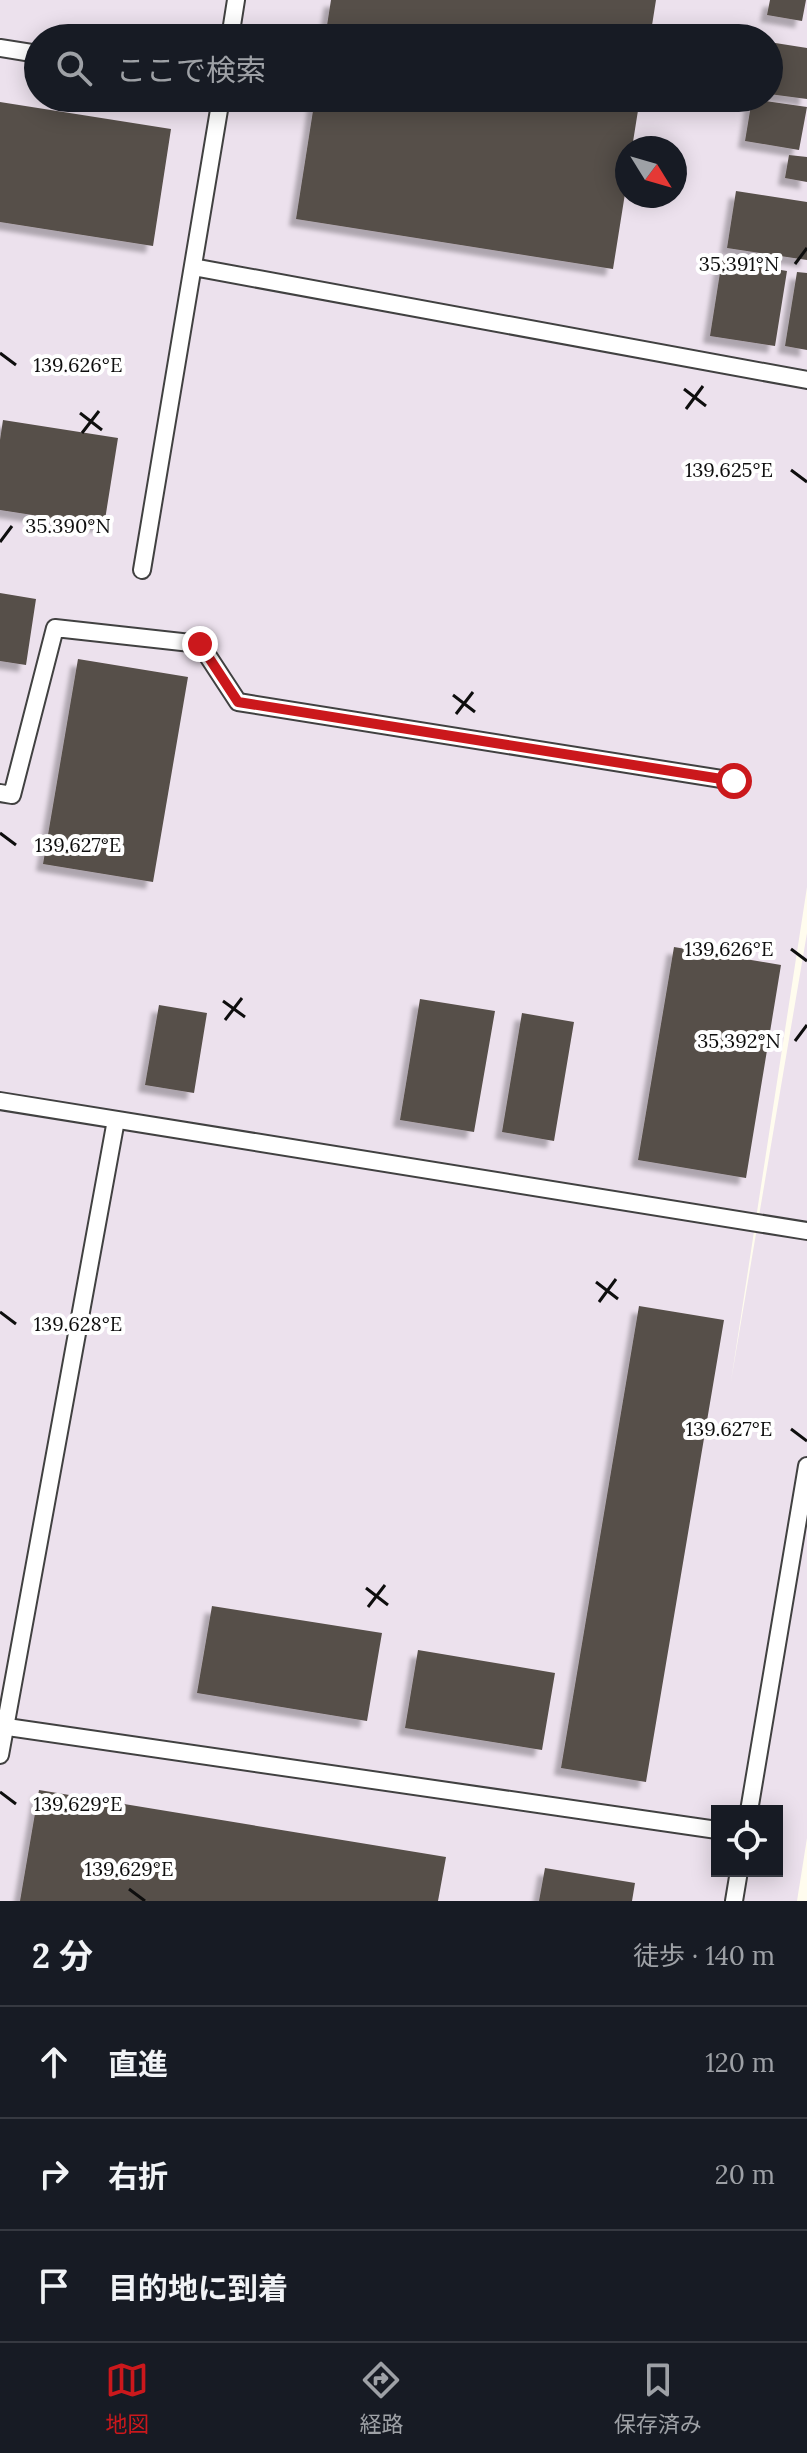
<!DOCTYPE html>
<html lang="ja">
<meta charset="utf-8">
<style>
:root{--surface:#171b24;--page:#20242c;--text:#f1f3f6;--muted:#9ea1a6;--line:#363941;--accent:#cb181c}
body{margin:0;font-family:Lora,"Noto Sans JP",serif;background:var(--page);color:var(--text)}
.controls{position:absolute;right:24px;bottom:24px;display:grid;overflow:hidden;border-radius:0px;box-shadow:0 4px 20px #0003}
.controls button{width:72px;height:72px;display:grid;place-items:center;padding:0;border:0;border-bottom:2px solid var(--line);background:var(--surface);color:var(--text);font:40px sans-serif}
.compass{position:absolute;left:615px;top:136px;width:72px;height:72px;border-radius:50%;background:var(--surface);box-shadow:0 4px 20px #0003;rotate:127deg}
.stop{position:absolute;width:24px;height:24px;margin:-18px;border:6px solid #cb181c;border-radius:50%;background:#fff}
.stop.end{background:#cb181c;border-color:#fff;box-shadow:0 2px 8px #0008}
.list{margin:0;padding:0;list-style:none}
h2{display:flex;justify-content:space-between;align-items:center;height:104px;margin:0;padding:0 32px;font-size:34px}
h2 small{font-size:26px;font-weight:400;color:var(--muted)}
.list li{display:grid;grid-template-columns:52px 1fr auto;gap:24px;align-items:center;box-sizing:border-box;height:112px;padding:0 32px;border-top:2px solid var(--line)}
.list b{display:block;font-size:30px;white-space:nowrap}
.list em{font-size:26px;font-style:normal;color:var(--muted)}
.icon{flex:none;width:44px;height:44px;fill:none;stroke:currentColor;stroke-width:2;stroke-linecap:round;stroke-linejoin:round}
.map{position:relative;flex:none;width:807px;height:1901px;overflow:hidden}
.search{position:absolute;background:var(--surface);box-shadow:0 4px 20px #0003;left:24px;right:24px;top:24px;height:88px;display:flex;align-items:center;gap:20px;box-sizing:border-box;padding:0 28px;border-radius:44px;color:var(--muted);font-size:30px}
.sheet{height:440px;background:var(--surface)}
nav{display:flex;justify-content:space-around;align-items:center;box-sizing:border-box;height:112px;border-top:2px solid var(--line);background:var(--surface);font-size:22px;color:var(--muted)}
nav a{display:grid;justify-items:center;gap:4px}
nav .on{color:var(--accent)}
.map>svg:first-child{display:block}
.industrial{fill:#ece1ed;fill-rule:evenodd}
.building{fill:#574f49;filter:url(#shadow)}
.lines{fill:none;stroke-linecap:round;stroke-linejoin:round}
.lane-casing{stroke:#414141;stroke-width:20}
.lane{stroke:#fff;stroke-width:16}
.route{stroke:#cb181c;stroke-width:10}
.ticks{fill:none;stroke:#0e0e0e;stroke-width:3}
.ticks-label{font-size:20px;text-anchor:middle;fill:#0e0e0e;stroke:#fff;stroke-width:8;stroke-linejoin:round;paint-order:stroke}
</style>
<div class="map">
<svg width="807" height="1901" viewBox="0 0 807 1901">
<defs>
<filter id="shadow"><feDropShadow dx="-7" dy="7" stdDeviation="2" flood-color="#0004"/></filter>
</defs>
<rect width="100%" height="100%" fill="#fffcee"/>
<path class="industrial" d="M 0,0 L 807,0 L 807,887 L 731,1381 L 807,933 L 807,1838 L 797,1901 L 0,1901 ZM 38,38 L 769,38 L 769,98 L 38,98 ZM 627,148 L 675,148 L 675,196 L 627,196 ZM 717,1811 L 777,1811 L 777,1871 L 717,1871 Z"/>
<path class="building" d="M 331,0 L 656,0 L 650,38 L 325,38 Z
M 770,0 L 806,0 L 802,21 L 767,15 Z
M 769,42 L 807,48 L 807,99 L 769,94 Z
M 315,98 L 640,98 L 632,148 L 627,148 L 627,181 L 613,269 L 296,219 Z
M 752,99 L 807,107 L 799,150 L 745,141 Z
M 0,102 L 171,129 L 153,246 L 0,222 Z
M 789,155 L 807,157 L 807,182 L 785,178 Z
M 736,191 L 807,202 L 807,260 L 727,248 Z
M 722,260 L 787,271 L 775,346 L 710,336 Z
M 797,272 L 807,273 L 807,350 L 785,346 Z
M 3,420 L 118,438 L 104,526 L 0,510 L 0,440 Z
M 0,593 L 36,599 L 26,665 L 0,661 Z
M 78,659 L 188,677 L 153,882 L 43,864 Z
M 674,947 L 781,965 L 746,1178 L 638,1160 Z
M 420,999 L 495,1011 L 474,1132 L 400,1120 Z
M 159,1005 L 207,1013 L 194,1093 L 145,1085 Z
M 522,1013 L 574,1022 L 554,1141 L 502,1132 Z
M 639,1306 L 724,1320 L 646,1782 L 561,1768 Z
M 212,1606 L 382,1633 L 367,1721 L 197,1693 Z
M 418,1650 L 555,1673 L 542,1750 L 405,1728 Z
M 39,1790 L 446,1857 L 438,1901 L 20,1901 Z
M 545,1868 L 635,1883 L 632,1901 L 539,1901 Z"/>
<g class="lines">
<g class="lane-casing">
<path id="lane" d="M 230,38 L 236,0
M 0,48 L 38,54
M 193,267 L 807,380
M 142,570 L 221,98
M 0,793 L 12,795 L 55,628 L 200,644 L 238,702 L 734,781
M 0,1101 L 807,1231
M 0,1726 L 717,1830
M 0,1755 L 116,1120
M 749,1811 L 807,1466
M 734,1901 L 739,1871"/>
</g>
<use href="#lane" class="lane"/>
</g>
<g class="lines">
<path class="route" d="M 200,644 L 238,702 L 734,781"/>
</g>
<path class="ticks" d="M 795,264 L 807,248M 0,353 L 16,365M 684,389 L 706,406M 686,409 L 703,386M 80,413 L 102,430M 82,433 L 99,411M 791,470 L 807,482M 0,542 L 12,526M 453,695 L 475,712M 456,714 L 473,692M 0,833 L 16,845M 791,949 L 807,961M 223,1001 L 245,1017M 225,1020 L 242,998M 795,1041 L 807,1025M 596,1282 L 618,1299M 599,1302 L 616,1279M 0,1312 L 16,1324M 791,1429 L 807,1441M 366,1588 L 388,1605M 368,1607 L 385,1585M 0,1792 L 16,1804M 129,1889 L 145,1901"/>
<g class="ticks-label">
<text x="739" y="271">35.391°N</text>
<text x="78" y="372">139.626°E</text>
<text x="729" y="477">139.625°E</text>
<text x="68" y="533">35.390°N</text>
<text x="78" y="852">139.627°E</text>
<text x="729" y="956">139.626°E</text>
<text x="739" y="1048">35.392°N</text>
<text x="78" y="1331">139.628°E</text>
<text x="729" y="1436">139.627°E</text>
<text x="78" y="1811">139.629°E</text>
<text x="129" y="1876">139.629°E</text>
</g>
</svg>
<div class="controls">
<button><svg class="icon" aria-label="locate" viewBox="0 0 24 24"><circle cx="12" cy="12" r="6"/><path d="M12 2v4M12 18v4M2 12h4M18 12h4"/></svg></button>
</div>
<svg class="compass" viewBox="-18 -18 36 36"><path d="M0-13l5 13h-10z" fill="#e53935"/><path d="M0 13l5-13h-10z" fill="#9ea1a6"/></svg>
<div class="stop" style="left:734px;top:781px"></div>
<div class="stop end" style="left:200px;top:644px"></div>
<div class="search"><svg class="icon" aria-label="search" viewBox="0 0 24 24"><circle cx="10" cy="10" r="6"/><path d="M15 15l6 6"/></svg>ここで検索</div>
</div>
<section class="sheet">
<h2>2 分<small>徒歩 · 140 m</small></h2>
<ul class="list">
<li><svg class="icon" aria-label="ahead" viewBox="0 0 24 24"><path d="M12 20V5M6 11l6-6 6 6"/></svg><div><b>直進</b></div><em>120 m</em></li>
<li><svg class="icon" aria-label="right" viewBox="0 0 24 24"><path d="M7 20v-9h11M14 6l5 5-5 5"/></svg><div><b>右折</b></div><em>20 m</em></li>
<li><svg class="icon" aria-label="arrive" viewBox="0 0 24 24"><path d="M6 21V4h12l-3 4 3 4H6"/></svg><div><b>目的地に到着</b></div></li>
</ul>
</section>
<nav>
<a class="on"><svg class="icon" aria-label="map" viewBox="0 0 24 24"><path d="M3 6l6-2 6 2 6-2v14l-6 2-6-2-6 2zM9 4v14M15 6v14"/></svg>地図</a>
<a><svg class="icon" aria-label="directions" viewBox="0 0 24 24"><path d="M12 3l9 9-9 9-9-9zM9 14v-3h6M13 9l2 2-2 2"/></svg>経路</a>
<a><svg class="icon" aria-label="saved" viewBox="0 0 24 24"><path d="M7 4h10v16l-5-4-5 4z"/></svg>保存済み</a>
</nav>
